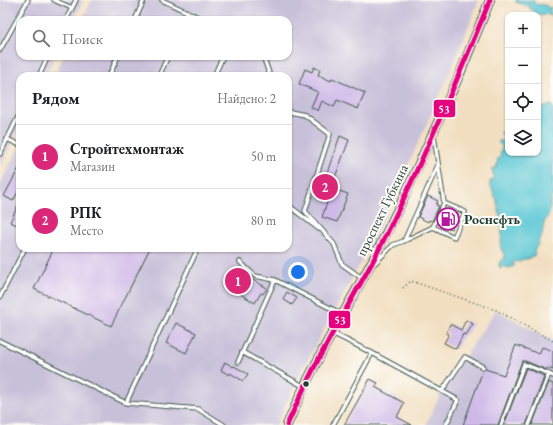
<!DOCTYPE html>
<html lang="ru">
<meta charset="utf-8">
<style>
:root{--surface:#fff;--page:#f2f2f2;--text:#202124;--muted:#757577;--line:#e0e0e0;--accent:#db2777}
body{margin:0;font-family:"EB Garamond",serif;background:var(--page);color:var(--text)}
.controls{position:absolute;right:12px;top:12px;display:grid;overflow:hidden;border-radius:8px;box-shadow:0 1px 3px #0004}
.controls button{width:36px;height:36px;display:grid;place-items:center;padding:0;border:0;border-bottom:1px solid var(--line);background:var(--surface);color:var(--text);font:20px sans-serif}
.you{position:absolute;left:298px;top:272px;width:14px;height:14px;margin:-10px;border:3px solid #fff;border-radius:50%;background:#1a73e8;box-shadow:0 0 0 6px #1a73e833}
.badge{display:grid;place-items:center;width:26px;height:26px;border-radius:50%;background:var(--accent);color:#fff;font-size:13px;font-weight:700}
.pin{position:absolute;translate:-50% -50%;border:2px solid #fff;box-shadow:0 1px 4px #0006}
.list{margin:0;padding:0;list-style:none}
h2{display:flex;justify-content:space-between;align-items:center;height:52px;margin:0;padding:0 16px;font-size:17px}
h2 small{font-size:13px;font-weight:400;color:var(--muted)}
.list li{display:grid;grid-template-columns:26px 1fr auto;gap:12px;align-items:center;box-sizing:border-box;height:64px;padding:0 16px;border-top:1px solid var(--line)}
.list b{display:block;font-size:15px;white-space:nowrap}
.list p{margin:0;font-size:13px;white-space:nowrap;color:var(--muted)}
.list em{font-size:13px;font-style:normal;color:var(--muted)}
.icon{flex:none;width:22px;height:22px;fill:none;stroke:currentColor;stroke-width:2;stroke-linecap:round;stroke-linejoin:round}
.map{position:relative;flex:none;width:553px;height:425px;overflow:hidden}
.search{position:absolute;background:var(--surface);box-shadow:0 1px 3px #0004;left:16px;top:16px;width:276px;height:44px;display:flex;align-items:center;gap:10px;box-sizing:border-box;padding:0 14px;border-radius:12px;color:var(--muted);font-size:15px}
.panel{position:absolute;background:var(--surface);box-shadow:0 1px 3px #0004;left:16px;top:72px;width:276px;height:180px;border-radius:12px}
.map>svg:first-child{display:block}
.industrial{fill:#c7c0d9}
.water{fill:#5dc8d5;stroke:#3e8284}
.building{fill:#cfb9e8}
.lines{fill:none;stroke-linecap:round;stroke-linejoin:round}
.service-casing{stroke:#3f5549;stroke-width:5.5}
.tertiary-casing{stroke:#3f5549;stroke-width:10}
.path{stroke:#3f5549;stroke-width:1.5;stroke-dasharray:1 3;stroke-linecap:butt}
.service{stroke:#fff;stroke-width:3.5}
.tertiary{stroke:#fff;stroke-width:8}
.bus-1-casing{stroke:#fdfcf7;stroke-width:8}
.bus-1{stroke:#e5007d;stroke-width:5}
.bus-dot{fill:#1f3d34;stroke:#fdfcf7;stroke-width:1.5}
.labels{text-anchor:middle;stroke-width:4;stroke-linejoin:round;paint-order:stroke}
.street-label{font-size:14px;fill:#1f3d34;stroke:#fdfcf7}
.poi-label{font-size:14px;font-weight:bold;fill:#1f3d34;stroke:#fdfcf7;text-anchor:start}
.line-badge{stroke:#fdfcf7;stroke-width:1.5}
.badge-label{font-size:11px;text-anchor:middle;font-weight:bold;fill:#fff}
</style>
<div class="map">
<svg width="553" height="425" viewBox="0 0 553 425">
<rect width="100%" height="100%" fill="#fdfcf7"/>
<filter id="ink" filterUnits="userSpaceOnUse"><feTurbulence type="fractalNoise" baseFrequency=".025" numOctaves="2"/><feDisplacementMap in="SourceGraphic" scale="8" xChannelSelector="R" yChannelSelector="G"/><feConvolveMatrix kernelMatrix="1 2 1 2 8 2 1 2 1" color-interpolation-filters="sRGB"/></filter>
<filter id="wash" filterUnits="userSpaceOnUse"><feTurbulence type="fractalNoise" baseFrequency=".012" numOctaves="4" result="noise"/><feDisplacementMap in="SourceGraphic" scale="16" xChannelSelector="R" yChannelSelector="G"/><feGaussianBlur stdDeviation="0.9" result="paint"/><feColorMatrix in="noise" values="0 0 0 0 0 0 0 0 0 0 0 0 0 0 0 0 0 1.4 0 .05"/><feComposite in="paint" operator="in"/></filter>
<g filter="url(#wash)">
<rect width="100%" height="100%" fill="#f2dfc1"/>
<path class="industrial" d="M 0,0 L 83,0 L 73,20 L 20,20 L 20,56 L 55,56 L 45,76 L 20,76 L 20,126 L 0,166 Z
M 92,0 L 479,0 L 450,72 L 394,197 L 365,255 L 321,335 L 296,382 L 276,425 L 0,425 L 0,185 L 20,145 L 20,248 L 288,248 L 288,76 L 54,76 L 64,56 L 288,56 L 288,20 L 82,20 Z
M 496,310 L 553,341 L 553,425 L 426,425 L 442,391 Z"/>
<path class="water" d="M 516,0 L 534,0 L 532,1 L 535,3 L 537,5 L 538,5 L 539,4 L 542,5 L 542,4 L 546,6 L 546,5 L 549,8 L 552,7 L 550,9 L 552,16 L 550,16 L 547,14 L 542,15 L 538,14 L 536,15 L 534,13 L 535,11 L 534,10 L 531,10 L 529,8 L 530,6 L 529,5 L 525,6 L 523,4 L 521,4 L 516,2 L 515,1 Z
M 551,105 L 553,108 L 553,196 L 551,197 L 551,202 L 549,203 L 551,205 L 549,211 L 550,212 L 544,223 L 542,235 L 538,242 L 539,245 L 537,245 L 534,252 L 535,255 L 527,259 L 525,259 L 521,260 L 519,263 L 517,261 L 512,263 L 515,265 L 512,267 L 507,268 L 505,265 L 500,269 L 499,264 L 500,261 L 502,261 L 505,256 L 501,249 L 502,227 L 496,197 L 494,196 L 493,191 L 491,187 L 489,185 L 491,184 L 489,182 L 491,180 L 492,181 L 494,176 L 493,174 L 492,169 L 496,168 L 498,158 L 500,157 L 501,149 L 503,148 L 500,144 L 498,142 L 499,141 L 503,141 L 504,134 L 502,135 L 501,132 L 508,130 L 508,153 L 538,153 L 538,109 Z"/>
<g id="blocks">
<path class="building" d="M 314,67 L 320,70 L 318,75 L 331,81 L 332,78 L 365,93 L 358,109 L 337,100 L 334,107 L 322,101 L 318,111 L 311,107 L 318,92 L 299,84 L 305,69 L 312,72 Z
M 340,136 L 349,140 L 331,188 L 348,194 L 337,222 L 322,217 L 329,197 L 315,192 L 320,179 L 324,181 Z
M 20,166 L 20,188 L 13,201 L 4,196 Z
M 428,196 L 438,201 L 436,205 L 439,206 L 432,221 L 429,220 L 428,222 L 418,217 Z
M 20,201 L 20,219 L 17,225 L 10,222 Z
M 445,209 L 458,214 L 451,229 L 438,224 Z
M 54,248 L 150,248 L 111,326 L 34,289 Z
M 236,270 L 267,288 L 263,294 L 261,293 L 255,303 L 239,293 L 240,292 L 228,284 Z
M 287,292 L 297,298 L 292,305 L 283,299 Z
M 466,320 L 473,324 L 466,335 L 463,334 L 456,349 L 444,343 L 449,334 L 446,333 L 450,324 L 461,330 Z
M 176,323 L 196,333 L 186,353 L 166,343 Z
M 516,345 L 539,354 L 542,347 L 553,351 L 553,370 L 547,368 L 547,370 L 525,361 L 522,361 L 498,425 L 463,425 L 483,370 L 485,369 L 504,375 Z
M 225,362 L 233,367 L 234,366 L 248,374 L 243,381 L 230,373 L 229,375 L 221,370 Z
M 526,368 L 544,376 L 543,380 L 526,425 L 504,425 Z
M 370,379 L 378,383 L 375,387 L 404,403 L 397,417 L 412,425 L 344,425 Z
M 549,382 L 553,384 L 553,425 L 532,425 Z"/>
</g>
</g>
<g filter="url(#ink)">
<use href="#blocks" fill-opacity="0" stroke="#3f5549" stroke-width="1"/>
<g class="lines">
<g class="service-casing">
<path id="service" d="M 54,0 L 72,8
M 162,0 L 204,20
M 66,20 L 76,0
M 135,20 L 144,0
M 185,20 L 188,12
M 0,50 L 28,0
M 263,56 L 270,76
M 39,76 L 48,56
M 109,76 L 118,56
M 159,76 L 168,56
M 214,76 L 223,56
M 288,115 L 290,112 L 305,115 L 330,134 L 305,211 L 334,244 L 342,264 L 363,279
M 7,139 L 20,145
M 0,154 L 20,113
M 288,205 L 319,229
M 433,227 L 444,203
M 404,241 L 438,165
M 240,262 L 255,276 L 275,280 L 342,314
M 375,263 L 393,245 L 404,241 L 433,227 L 454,237 L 465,212 L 444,203 L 434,136
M 0,297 L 25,248
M 332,333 L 372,353
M 0,341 L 126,403 L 198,409 L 224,425
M 242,352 L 303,386
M 238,362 L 275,280
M 442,391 L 465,357 L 483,367
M 126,403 L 198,248
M 333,425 L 372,353 L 458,400 L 446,425
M 501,425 L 524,364 L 549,374
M 529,425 L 549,374 L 553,376"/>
</g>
<g class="tertiary-casing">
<path id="tertiary" d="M 287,425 L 304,387 L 324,348 L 373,260 L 402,201 L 459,76 L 490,0"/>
</g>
<path class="path" d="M 403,288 L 411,281 L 496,310 L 553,341"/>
<use href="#service" class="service"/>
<use href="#tertiary" class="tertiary"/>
<g class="bus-1-casing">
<path id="bus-1" d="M 287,425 C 299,399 310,374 324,349 C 340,318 358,289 374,259 C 417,175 454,88 490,0"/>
</g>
<use href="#bus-1" class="bus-1"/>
</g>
</g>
<defs>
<g id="fuel-ring" transform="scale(1.15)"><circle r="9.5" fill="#fdfcf7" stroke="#b5179e" stroke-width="1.5"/><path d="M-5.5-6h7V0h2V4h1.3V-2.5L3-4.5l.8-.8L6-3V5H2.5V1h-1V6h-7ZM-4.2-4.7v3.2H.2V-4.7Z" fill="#b5179e"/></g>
</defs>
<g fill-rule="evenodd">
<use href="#fuel-ring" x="448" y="219"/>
</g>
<circle class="bus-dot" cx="306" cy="384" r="3.5"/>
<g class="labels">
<g class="street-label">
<text transform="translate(382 210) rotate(-64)" y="5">проспект Губкина</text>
</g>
<g class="poi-label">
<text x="464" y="224">Роснефть</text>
</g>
</g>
<g class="line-badge">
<rect x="433" y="99" width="23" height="19" rx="4" fill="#e5007d"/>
<rect x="328" y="310" width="23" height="19" rx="4" fill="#e5007d"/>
</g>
<g class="badge-label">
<text x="444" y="113">53</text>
<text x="340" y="324">53</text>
</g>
</svg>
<div class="controls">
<button>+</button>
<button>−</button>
<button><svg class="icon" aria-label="locate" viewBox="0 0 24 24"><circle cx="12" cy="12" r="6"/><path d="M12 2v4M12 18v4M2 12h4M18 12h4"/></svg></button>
<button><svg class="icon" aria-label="layers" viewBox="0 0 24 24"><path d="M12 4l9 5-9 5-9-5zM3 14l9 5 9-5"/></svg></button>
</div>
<div class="you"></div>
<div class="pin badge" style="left:238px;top:281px">1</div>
<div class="pin badge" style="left:325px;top:187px">2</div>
<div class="search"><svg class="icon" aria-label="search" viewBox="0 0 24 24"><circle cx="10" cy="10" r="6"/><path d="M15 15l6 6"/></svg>Поиск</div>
<section class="panel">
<h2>Рядом<small>Найдено: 2</small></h2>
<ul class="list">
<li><span class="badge">1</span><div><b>Стройтехмонтаж</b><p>Магазин</p></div><em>50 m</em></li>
<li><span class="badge">2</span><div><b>РПК</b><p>Место</p></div><em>80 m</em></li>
</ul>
</section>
</div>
